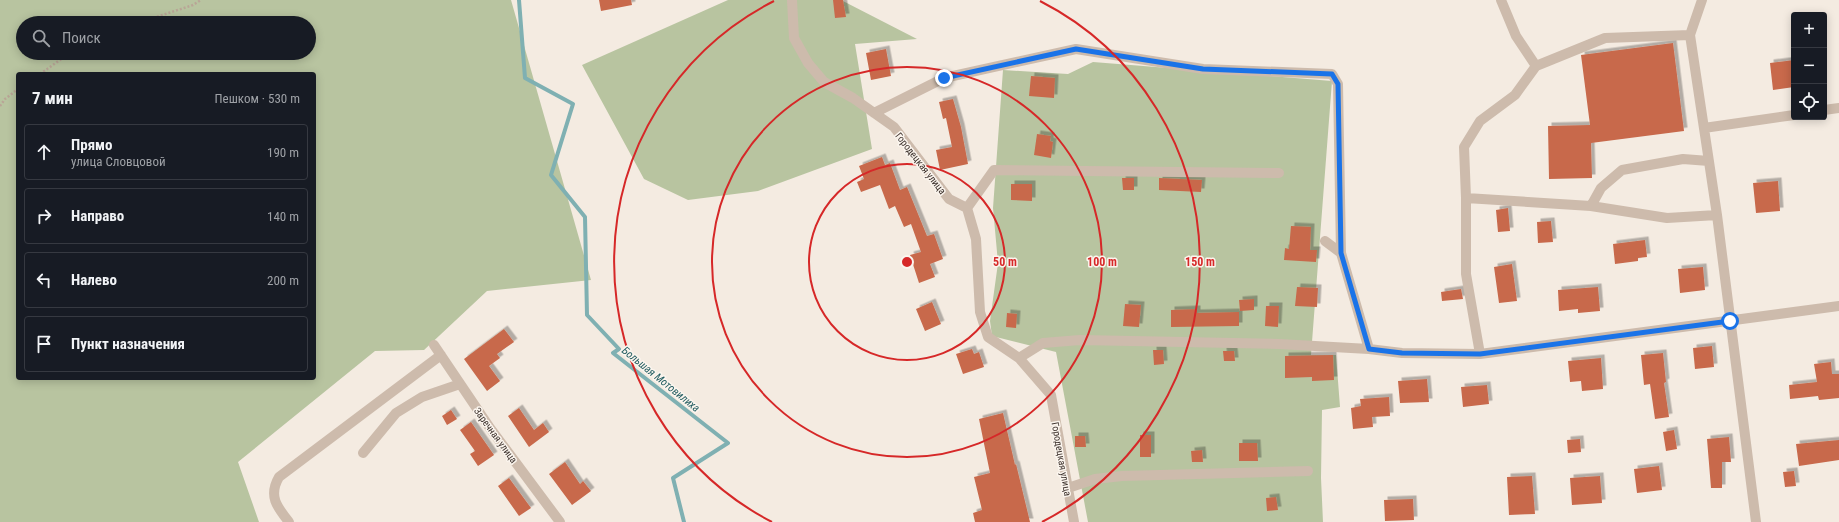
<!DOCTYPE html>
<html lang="ru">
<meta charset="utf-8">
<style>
:root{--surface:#171b24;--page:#20242c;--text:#f1f3f6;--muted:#9ea1a6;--line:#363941}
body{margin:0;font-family:"Roboto Condensed",sans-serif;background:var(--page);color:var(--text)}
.controls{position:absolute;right:12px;top:12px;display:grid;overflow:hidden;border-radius:4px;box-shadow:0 2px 10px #0003}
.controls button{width:36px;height:36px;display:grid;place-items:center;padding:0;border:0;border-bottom:1px solid var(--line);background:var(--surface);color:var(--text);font:20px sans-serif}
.stop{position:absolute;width:12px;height:12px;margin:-9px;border:3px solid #1a73e8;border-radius:50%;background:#fff}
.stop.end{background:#1a73e8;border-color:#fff;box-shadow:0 1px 4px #0008}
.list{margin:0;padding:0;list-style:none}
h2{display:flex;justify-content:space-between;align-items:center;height:52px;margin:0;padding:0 16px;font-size:17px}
h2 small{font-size:13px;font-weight:400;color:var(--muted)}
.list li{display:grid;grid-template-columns:26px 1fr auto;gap:12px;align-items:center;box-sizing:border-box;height:56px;margin:0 8px 8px;padding:0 8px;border:1px solid var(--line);border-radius:4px}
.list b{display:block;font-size:15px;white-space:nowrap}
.list p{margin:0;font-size:13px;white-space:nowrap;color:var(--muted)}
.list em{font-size:13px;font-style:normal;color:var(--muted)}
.icon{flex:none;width:22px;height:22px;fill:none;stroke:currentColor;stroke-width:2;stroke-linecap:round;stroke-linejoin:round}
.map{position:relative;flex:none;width:1839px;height:522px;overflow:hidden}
.search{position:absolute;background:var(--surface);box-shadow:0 2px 10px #0003;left:16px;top:16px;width:300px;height:44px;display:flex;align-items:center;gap:10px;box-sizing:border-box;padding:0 14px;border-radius:22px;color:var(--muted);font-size:15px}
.panel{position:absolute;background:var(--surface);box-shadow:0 2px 10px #0003;left:16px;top:72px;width:300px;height:308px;border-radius:4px}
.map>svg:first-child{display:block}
.green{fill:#b8c4a0;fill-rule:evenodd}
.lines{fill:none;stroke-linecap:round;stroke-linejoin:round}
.stream{stroke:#7fb0b2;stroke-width:4}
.building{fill:#c8694b;filter:url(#shadow)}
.path{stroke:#b9a596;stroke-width:2.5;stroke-dasharray:2 2;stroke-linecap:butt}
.minor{stroke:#cdbbac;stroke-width:10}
.route{stroke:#1a73e8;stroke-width:5}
.ring{fill:none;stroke:#d62828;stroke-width:2}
.labels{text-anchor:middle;stroke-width:3;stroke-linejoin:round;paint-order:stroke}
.street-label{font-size:10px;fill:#3b302b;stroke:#fbf5ee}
.water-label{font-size:11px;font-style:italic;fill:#1f5a5e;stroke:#fbf5ee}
.centre{fill:#d62828;stroke:#fbf5ee;stroke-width:2}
.ring-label{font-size:12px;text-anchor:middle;font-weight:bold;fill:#d62828;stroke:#fbf5ee;stroke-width:3;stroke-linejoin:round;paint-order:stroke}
</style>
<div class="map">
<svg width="1839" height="522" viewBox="0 0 1839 522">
<defs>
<filter id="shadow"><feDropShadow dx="3.5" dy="-3.5" stdDeviation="0" flood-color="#0004"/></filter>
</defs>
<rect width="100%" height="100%" fill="#f4ebe1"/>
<path class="green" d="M 0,0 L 511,0 L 591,280 L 487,291 L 424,350 L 375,351 L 238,462 L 259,522 L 0,522 ZM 23,23 L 309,23 L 309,53 L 23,53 ZM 18,74 L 314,74 L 314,378 L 18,378 Z
M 728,0 L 841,0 L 917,39 L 855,44 L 872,149 L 758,191 L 688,200 L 644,179 L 582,65 Z
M 1093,62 L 1332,81 L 1311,355 L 1336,355 L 1340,407 L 1322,410 L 1321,478 L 1323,522 L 1088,522 L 1056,352 L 992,336 L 990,321 L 998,263 L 993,208 L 1003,70 L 1068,74 Z"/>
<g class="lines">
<path class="stream" d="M 519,0 L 525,78 L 573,104 L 551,175 L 585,217 L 587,315 L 619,349 L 613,353 L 728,443 L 673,478 L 684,522"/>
</g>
<path class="building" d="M 599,0 L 631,0 L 632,5 L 601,11 Z
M 833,0 L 843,0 L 846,17 L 835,18 Z
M 1673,43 L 1684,131 L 1591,143 L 1592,178 L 1549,179 L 1548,126 L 1590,125 L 1581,55 Z
M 886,49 L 891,76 L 871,80 L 866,53 Z
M 1794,60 L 1794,87 L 1773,90 L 1770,63 Z
M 1031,76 L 1055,78 L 1054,98 L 1029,96 Z
M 953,99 L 961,127 L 968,164 L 940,170 L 936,150 L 952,147 L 946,118 L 943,119 L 939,102 Z
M 1037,134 L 1051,136 L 1050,141 L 1053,142 L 1051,158 L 1034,155 Z
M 882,157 L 885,165 L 890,163 L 900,190 L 907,187 L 927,236 L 934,234 L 943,259 L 930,264 L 935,277 L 919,283 L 910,255 L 921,252 L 911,224 L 904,227 L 895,206 L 889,209 L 880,185 L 861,192 L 857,182 L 864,179 L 859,166 Z
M 1122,178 L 1134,178 L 1134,190 L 1123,190 Z
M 1159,178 L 1202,180 L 1201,192 L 1159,190 Z
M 1778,181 L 1780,211 L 1756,213 L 1753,183 Z
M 1011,184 L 1032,184 L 1032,201 L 1011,200 Z
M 1508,208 L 1510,231 L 1498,232 L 1496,210 Z
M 1551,221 L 1553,242 L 1538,243 L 1537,222 Z
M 1291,226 L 1311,227 L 1310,250 L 1317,250 L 1316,262 L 1284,260 L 1285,248 L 1289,249 Z
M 1645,240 L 1647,257 L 1638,258 L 1638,261 L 1615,264 L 1613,244 Z
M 1512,264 L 1517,301 L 1499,303 L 1494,267 Z
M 1703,267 L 1705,290 L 1680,293 L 1678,269 Z
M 1297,287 L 1318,288 L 1317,307 L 1295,306 Z
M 1598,287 L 1600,311 L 1578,313 L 1578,309 L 1559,311 L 1558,290 Z
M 1461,289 L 1463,299 L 1442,301 L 1441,292 Z
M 1254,299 L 1254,310 L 1240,311 L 1239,300 Z
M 932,302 L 941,324 L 925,331 L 916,309 Z
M 1125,304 L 1141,305 L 1139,327 L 1123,326 Z
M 1266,306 L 1279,306 L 1278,327 L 1265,326 Z
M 1197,309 L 1197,313 L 1239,312 L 1239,326 L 1171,327 L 1171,310 Z
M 1007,313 L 1017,314 L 1016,328 L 1006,327 Z
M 504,329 L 514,342 L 497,354 L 500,358 L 489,366 L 500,381 L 487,391 L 464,359 Z
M 1712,346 L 1714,367 L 1695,369 L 1693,348 Z
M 972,349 L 974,354 L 979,352 L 984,367 L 963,374 L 956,354 Z
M 1153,350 L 1163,350 L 1164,364 L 1154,365 Z
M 1223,351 L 1234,351 L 1235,361 L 1224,361 Z
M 1663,353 L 1666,382 L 1664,383 L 1669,417 L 1655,419 L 1650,384 L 1644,385 L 1641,355 Z
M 1333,355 L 1334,380 L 1312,381 L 1312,377 L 1285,378 L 1285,356 Z
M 1601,358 L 1603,389 L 1582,391 L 1581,381 L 1570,382 L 1568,361 Z
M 1831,362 L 1832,374 L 1839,374 L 1839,398 L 1819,400 L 1818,396 L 1790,399 L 1789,385 L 1817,382 L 1814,364 Z
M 1427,379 L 1429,402 L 1400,403 L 1398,381 Z
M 1487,385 L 1489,404 L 1463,407 L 1461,387 Z
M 1389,397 L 1390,416 L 1372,417 L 1373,427 L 1353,429 L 1351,408 L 1361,406 L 1360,399 Z
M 519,408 L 534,430 L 543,423 L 549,432 L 529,447 L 508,416 Z
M 451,410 L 457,419 L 447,425 L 442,416 Z
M 1003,413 L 1015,465 L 1016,464 L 1030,522 L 975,522 L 973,513 L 982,510 L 974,477 L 990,473 L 979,419 Z
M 471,422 L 494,455 L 478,466 L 470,454 L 475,451 L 460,430 Z
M 1674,430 L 1677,449 L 1666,451 L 1663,432 Z
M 1140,435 L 1151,435 L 1151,457 L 1140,457 Z
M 1075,436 L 1085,436 L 1086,447 L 1075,447 Z
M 1729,437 L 1731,462 L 1722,462 L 1722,488 L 1711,488 L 1707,439 Z
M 1580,439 L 1581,452 L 1568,453 L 1567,440 Z
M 1839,440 L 1839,460 L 1799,466 L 1796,444 Z
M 1239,443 L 1257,443 L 1258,461 L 1239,461 Z
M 1202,450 L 1203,462 L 1192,462 L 1191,451 Z
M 565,462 L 580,484 L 583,481 L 591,491 L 572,505 L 549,474 Z
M 1659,466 L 1662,490 L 1637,493 L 1634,469 Z
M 1794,471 L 1796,486 L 1785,487 L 1783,472 Z
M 1532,476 L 1535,514 L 1509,515 L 1507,477 Z
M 1600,476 L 1602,503 L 1572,505 L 1570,478 Z
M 509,478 L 531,508 L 519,516 L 498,486 Z
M 1276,497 L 1278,510 L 1267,511 L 1266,498 Z
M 1413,499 L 1414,520 L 1385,521 L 1384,500 Z"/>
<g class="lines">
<path class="path" d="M 138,23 L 193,5 L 201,0
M 40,74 L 70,53
M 0,106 L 5,99 L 18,89"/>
<path class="minor" d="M 792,0 L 794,38 L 808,63 L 824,82 L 853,98 L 894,127 L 949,199 L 967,208 L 976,239 L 980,312 L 988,337 L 1019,358 L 1051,395 L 1074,522
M 1501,0 L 1516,36 L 1536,66
M 1702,0 L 1690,35 L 1717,215 L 1756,522
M 1824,110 L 1839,108
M 874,113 L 944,78 L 1076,49 L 1203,69 L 1332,74 L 1338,84 L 1341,253
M 1704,128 L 1794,115
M 1466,198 L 1591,206 L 1667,218 L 1717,215
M 1591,206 L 1601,188 L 1622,170 L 1683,159 L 1709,161
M 967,208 L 994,170 L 1279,173
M 1325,241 L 1341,253 L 1369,349
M 434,345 L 490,428 L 560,522
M 1480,354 L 1466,274 L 1466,198 L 1464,147 L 1480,121 L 1515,95 L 1536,66 L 1605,38 L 1690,35
M 1019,358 L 1043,343 L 1080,340 L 1279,344 L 1369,349 L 1402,353 L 1480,354 L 1839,306
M 363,453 L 396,413 L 422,397 L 460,384
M 1068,488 L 1095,479 L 1122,476 L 1308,471
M 289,522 C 277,507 268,496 279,477 L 441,355"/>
</g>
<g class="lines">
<path class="route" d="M 944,78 L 1076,49 L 1203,69 L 1332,74 L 1338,84 L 1341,253 L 1369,349 L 1402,353 L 1480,354 L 1730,321"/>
</g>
<g class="ring">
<circle cx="907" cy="262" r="98"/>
<circle cx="907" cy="262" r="195"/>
<path d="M772 522A293 293 0 0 1 774 1M1040 1A293 293 0 0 1 1042 522"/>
</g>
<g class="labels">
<g class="street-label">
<text transform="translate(921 163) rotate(52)" y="4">Городецкая улица</text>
<text transform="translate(496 435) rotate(54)" y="4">Заречная улица</text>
<text transform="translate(1062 459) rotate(80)" y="4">Городецкая улица</text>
</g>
<g class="water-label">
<text transform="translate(661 379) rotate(39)" y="4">Большая Мотовилиха</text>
</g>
</g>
<circle cx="907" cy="262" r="6" class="centre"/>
<g class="ring-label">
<text x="1005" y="266">50 m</text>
<text x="1102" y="266">100 m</text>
<text x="1200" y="266">150 m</text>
</g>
</svg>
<div class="controls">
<button>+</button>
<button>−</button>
<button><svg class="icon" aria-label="locate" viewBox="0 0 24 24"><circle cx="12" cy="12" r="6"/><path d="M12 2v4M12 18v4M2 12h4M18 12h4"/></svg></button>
</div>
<div class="stop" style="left:1730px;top:321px"></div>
<div class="stop end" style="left:944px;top:78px"></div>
<div class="search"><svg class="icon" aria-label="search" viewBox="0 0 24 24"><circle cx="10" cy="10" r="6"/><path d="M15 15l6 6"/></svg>Поиск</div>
<section class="panel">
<h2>7 мин<small>Пешком · 530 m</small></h2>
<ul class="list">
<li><svg class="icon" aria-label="ahead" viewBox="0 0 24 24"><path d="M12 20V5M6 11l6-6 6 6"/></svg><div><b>Прямо</b><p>улица Словцовой</p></div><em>190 m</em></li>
<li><svg class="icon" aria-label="right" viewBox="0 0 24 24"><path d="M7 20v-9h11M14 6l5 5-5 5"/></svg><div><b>Направо</b></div><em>140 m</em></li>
<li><svg class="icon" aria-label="left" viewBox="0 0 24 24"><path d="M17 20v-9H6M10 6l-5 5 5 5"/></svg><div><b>Налево</b></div><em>200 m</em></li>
<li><svg class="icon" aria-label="arrive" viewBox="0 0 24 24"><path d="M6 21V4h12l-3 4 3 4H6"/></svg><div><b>Пункт назначения</b></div></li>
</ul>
</section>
</div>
